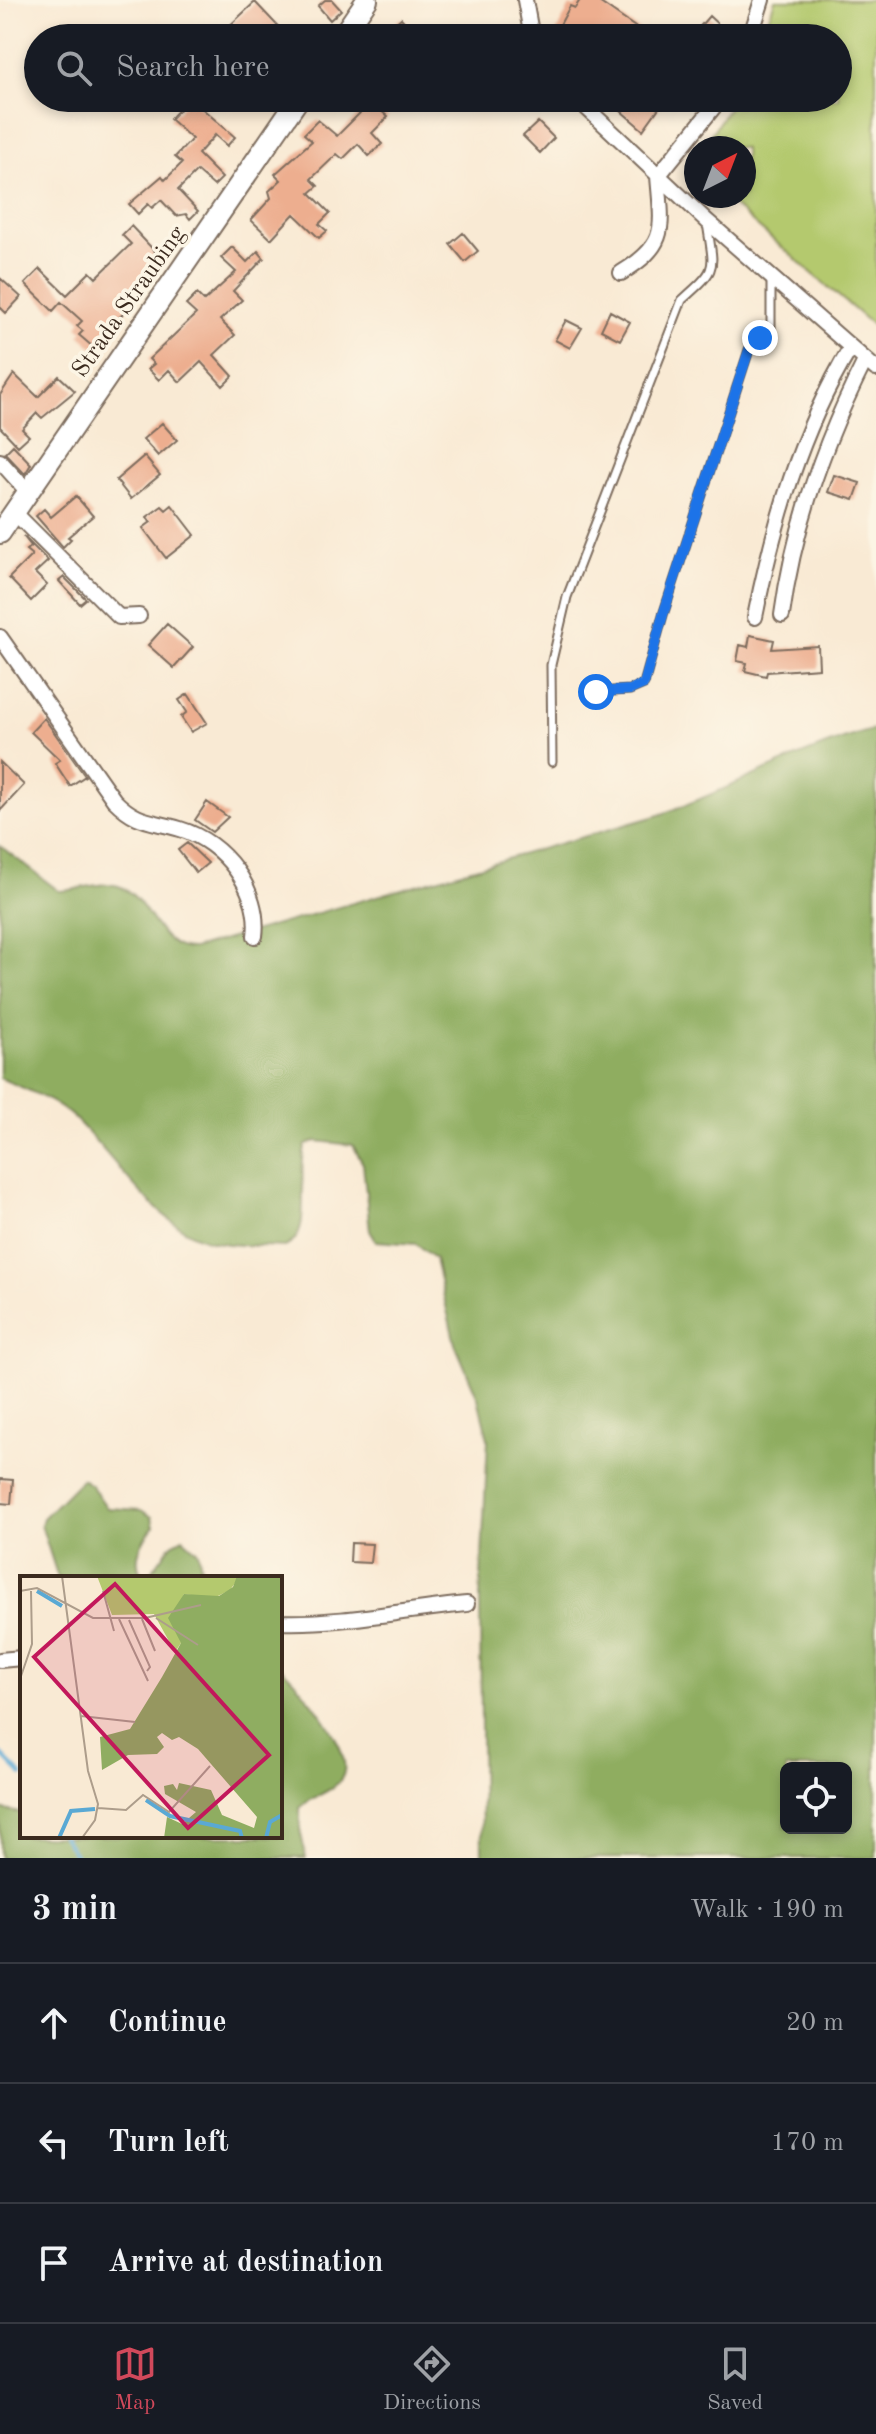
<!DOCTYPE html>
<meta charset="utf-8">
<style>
:root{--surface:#171b24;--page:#20242c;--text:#f1f3f6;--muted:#9ea1a6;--line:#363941;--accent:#d1495b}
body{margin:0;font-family:"Old Standard TT",serif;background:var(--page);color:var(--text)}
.controls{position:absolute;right:24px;bottom:24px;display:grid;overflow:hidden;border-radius:12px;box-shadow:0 4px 12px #0003}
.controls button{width:72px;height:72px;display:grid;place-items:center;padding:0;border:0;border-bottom:2px solid var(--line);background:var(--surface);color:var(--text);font:40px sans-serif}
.compass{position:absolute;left:684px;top:136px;width:72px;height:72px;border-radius:50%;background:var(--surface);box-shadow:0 4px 12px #0003;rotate:42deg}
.stop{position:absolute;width:24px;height:24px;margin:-18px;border:6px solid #1a73e8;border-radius:50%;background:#fff}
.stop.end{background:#1a73e8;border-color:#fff;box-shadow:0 2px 8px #0008}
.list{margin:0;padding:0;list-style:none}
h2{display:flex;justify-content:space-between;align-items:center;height:104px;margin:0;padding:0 32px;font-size:34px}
h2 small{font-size:26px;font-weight:400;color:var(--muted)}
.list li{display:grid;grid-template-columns:52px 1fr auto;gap:24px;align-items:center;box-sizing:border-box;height:120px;padding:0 32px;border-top:2px solid var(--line)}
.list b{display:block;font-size:30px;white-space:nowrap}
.list em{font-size:26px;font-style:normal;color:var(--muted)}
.icon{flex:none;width:44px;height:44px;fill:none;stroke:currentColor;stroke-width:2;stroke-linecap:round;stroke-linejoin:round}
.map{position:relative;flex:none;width:876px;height:1858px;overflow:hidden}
.search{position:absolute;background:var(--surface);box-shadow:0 4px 12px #0003;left:24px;right:24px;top:24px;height:88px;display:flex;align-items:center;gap:20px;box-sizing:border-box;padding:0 28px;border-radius:44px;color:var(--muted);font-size:30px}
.sheet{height:464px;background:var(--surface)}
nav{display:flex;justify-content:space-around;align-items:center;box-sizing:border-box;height:112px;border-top:2px solid var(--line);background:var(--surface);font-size:22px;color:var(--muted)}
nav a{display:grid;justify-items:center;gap:4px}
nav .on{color:var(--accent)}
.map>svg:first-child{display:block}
.green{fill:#b4c96e;stroke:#787a46;stroke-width:2}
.forest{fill:#8fad61;stroke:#656c40;stroke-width:2;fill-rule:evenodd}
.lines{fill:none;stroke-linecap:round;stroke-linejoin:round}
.stream{stroke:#5aa9d4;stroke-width:4}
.building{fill:#edae8f}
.service-casing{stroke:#7e6d5e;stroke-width:11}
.minor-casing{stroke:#7e6d5e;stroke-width:18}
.secondary-casing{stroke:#7e6d5e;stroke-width:24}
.service{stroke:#fff;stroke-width:7}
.minor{stroke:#fff;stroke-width:14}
.secondary{stroke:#fff;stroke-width:20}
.route{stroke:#1a73e8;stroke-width:10}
.labels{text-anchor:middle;stroke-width:7;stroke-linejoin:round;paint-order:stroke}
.street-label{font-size:24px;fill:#3b2a1e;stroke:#fcf5e5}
.inset-river{fill:none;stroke:#5aa9d4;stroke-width:4}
.inset-road{fill:none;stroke:#ad9d8b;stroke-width:2}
.view{fill:#c2185b;fill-opacity:0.15;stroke:#c2185b;stroke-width:4}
.inset-edge{fill:none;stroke:#3b2a1e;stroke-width:4}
</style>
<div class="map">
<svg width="876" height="1858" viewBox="0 0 876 1858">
<rect width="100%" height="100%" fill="#fcf5e5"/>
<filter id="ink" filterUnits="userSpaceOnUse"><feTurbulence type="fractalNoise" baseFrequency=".0125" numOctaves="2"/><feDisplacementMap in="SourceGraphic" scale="16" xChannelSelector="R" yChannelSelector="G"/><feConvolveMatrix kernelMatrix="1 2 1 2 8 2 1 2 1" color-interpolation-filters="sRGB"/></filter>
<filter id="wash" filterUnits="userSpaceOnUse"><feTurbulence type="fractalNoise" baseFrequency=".006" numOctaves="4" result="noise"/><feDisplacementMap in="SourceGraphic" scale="32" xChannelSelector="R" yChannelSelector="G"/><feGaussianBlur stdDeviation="1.8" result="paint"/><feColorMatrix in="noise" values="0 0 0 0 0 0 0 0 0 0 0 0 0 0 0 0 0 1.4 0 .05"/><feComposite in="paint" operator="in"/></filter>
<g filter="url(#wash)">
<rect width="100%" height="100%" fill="#f9ead4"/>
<path class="green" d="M 775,0 L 876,0 L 876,328 L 722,196 L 744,196 L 744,148 L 702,148 L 735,98 L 838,98 L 838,38 L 762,38 Z"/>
<path class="forest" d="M 876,729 L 876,1858 L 482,1858 L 480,1597 L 488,1439 L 478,1398 L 455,1344 L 435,1259 L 416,1244 L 376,1241 L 370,1231 L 363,1164 L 353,1145 L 316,1141 L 306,1145 C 295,1175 316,1234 285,1247 C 261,1245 234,1247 211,1241 C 157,1228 114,1156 75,1119 C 55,1100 25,1089 0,1078 L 0,846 L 59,891 C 78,891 103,879 121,887 C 150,900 157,951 193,949 L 659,815 C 735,788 798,750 876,729 ZM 786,1768 L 846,1768 L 846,1828 L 786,1828 Z
M 82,1479 L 91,1485 L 107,1508 L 141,1510 L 152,1517 L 154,1526 C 143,1539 132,1557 141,1574 L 152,1571 L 172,1544 L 183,1538 L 198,1551 L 203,1578 L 58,1578 L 41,1525 L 43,1518 Z
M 280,1667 C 299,1683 359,1753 341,1779 C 332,1793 312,1795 300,1808 L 300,1829 L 306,1858 L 0,1858 L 0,1809 L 22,1813 L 22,1836 L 280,1836 Z"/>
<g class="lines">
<path class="stream" d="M 0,1753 L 22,1775
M 63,1836 L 77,1858"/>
</g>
<g id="blocks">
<path class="building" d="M 325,0 L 332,0 L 341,10 L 330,20 L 318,6 Z
M 580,0 L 596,0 L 651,38 L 567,38 L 556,32 L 570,6 L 575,8 Z
M 255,2 L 289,38 L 235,38 L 227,28 Z
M 709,16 L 723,29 L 715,38 L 690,38 Z
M 401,18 L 419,38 L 381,38 L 389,29 Z
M 190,98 L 235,137 L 227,146 L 215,135 L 198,154 L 222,178 L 214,186 L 197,171 L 178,190 L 198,211 L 190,219 L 186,214 L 176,216 L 161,200 L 152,208 L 148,204 L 138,214 L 129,204 L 162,176 L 165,180 L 182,163 L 175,157 L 192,139 L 170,119 Z
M 367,98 L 388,117 L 372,133 L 382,144 L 369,156 L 358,144 L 343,159 L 337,154 L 311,179 L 318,186 L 310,193 L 330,213 L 319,224 L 327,231 L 319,238 L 294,214 L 271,239 L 251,220 L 271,198 L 269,191 L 281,180 L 275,174 L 312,141 L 304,134 L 318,120 L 337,136 L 361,112 L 357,107 Z
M 621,98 L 666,98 L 643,130 L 614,105 Z
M 538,122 L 554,138 L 540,153 L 523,136 Z
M 131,226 L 163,260 L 122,305 L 127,310 L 106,330 L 110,334 L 99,347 L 93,347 L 79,335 L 83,331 L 77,326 L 82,321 L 61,302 L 53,311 L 25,284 L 40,269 L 67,295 L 90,272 L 96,278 L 131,244 L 122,235 Z
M 463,233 L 478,251 L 465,262 L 450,244 Z
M 232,247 L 247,262 L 258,251 L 264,258 L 233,291 L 242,300 L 220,320 L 235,335 L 214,355 L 233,376 L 223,386 L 201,362 L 180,382 L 169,370 L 159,380 L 148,369 L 154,364 L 149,359 L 196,314 L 186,305 L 197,294 L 204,301 L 236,272 L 221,258 Z
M 0,278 L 21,297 L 6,313 L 0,307 Z
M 610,311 L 630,322 L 620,340 L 601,330 Z
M 566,320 L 582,328 L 570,348 L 555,340 Z
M 14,374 L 38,397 L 59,376 L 75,391 L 42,418 L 37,413 L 22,429 L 29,436 L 18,446 L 0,427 L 0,395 Z
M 162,423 L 177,440 L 158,456 L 143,439 Z
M 13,445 L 31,464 L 25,474 L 5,453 Z
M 144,456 L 160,475 L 131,499 L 116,480 Z
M 834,475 L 860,483 L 854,500 L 828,492 Z
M 76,496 L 93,516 L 68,537 L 71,539 L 63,547 L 36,516 L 44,509 L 51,517 Z
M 172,505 L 195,535 L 166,558 L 143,528 L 151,522 L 147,517 L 162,506 L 166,510 Z
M 23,536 L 48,561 L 35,573 L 47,585 L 31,601 L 9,578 L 32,555 L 26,550 L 31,546 Z
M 64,577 L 86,599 L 80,604 L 59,581 Z
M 167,624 L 193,647 L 174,668 L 148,645 Z
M 750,635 L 774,640 L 772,649 L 818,646 L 819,668 L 767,672 L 766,676 L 745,671 L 747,663 L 737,661 L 740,645 L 748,647 Z
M 188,694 L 207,723 L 191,732 L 181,717 L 187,712 L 179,700 Z
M 44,718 L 85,776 L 70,786 L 55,763 L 60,760 L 31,732 Z
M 0,762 L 24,785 L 0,811 Z
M 207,802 L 228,817 L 212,832 L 195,820 Z
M 187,843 L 208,863 L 196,873 L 178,850 Z
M 0,1479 L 13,1480 L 11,1504 L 0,1503 Z
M 351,1543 L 372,1544 L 370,1563 L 350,1562 Z"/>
</g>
</g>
<g filter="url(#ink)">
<use href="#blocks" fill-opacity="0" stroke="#7e6d5e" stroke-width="2"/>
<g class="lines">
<g class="service-casing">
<path id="service" d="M 596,692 L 630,690 L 644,684 L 663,615 L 749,350 L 771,328 L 771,279
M 552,762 L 551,665 L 567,597 L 682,300 C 719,267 714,271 707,223"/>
</g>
<g class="minor-casing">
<path id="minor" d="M 525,0 L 532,38
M 750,38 L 762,0
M 576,98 L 707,221 L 876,369
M 658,176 L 721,98
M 621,273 C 669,244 662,228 658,176
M 0,461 L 28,492
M 14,512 L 119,617 L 139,616
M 782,615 C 794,525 824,442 865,361
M 755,617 C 774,523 800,432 850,349
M 0,637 L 114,800 C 138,824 150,820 180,829 C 224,842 261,890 255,936
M 280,1622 C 343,1624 404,1610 467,1604
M 0,1660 L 22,1658"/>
</g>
<g class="secondary-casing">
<path id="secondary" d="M 341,38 L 367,0
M 0,533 L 299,98"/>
</g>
<use href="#service" class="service"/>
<use href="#minor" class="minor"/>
<use href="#secondary" class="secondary"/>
</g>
</g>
<g class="lines" filter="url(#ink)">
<path class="route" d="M 596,692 L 630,690 L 644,684 L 663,615 L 749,350 L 760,338"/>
</g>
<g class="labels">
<g class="street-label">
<text transform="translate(128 301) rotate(-55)" y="8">Strada Straubing</text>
</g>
</g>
<g transform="translate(20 1576)">
<rect width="262" height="262" fill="#f9ead4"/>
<path d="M 77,0 L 217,0 L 218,3 L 210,14 L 194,22 L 164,18 L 157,34 L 161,67 L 155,76 L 134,38 L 92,39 Z" fill="#b4c96e"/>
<path d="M 217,0 L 262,0 L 262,262 L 144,262 L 147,241 L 162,248 L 176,236 L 145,218 L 144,210 L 153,208 L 157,214 L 159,207 L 191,214 L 202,239 L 234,252 L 237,241 L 178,173 L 159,161 L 152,164 L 142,157 L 137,161 L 144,171 L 137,178 L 108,179 L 82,194 L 80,161 L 110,153 L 142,101 L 161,67 L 148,42 L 164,18 L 199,20 L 213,11 Z" fill="#8fad61"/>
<path class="inset-river" d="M 17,15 L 42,30M 126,224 L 150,240 L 220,255 L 222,262M 39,262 L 51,235 L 75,233M 246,262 L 250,246 L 262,239"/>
<path class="inset-road" d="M 42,0 L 68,195 L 78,228 L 75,244 L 62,262M 0,15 L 17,12 L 73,42 L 125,42 L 181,29M 83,15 L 94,55M 136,42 L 178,69M 99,43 L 128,105M 122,43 L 135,75M 109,44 L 130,91 L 127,95M 0,103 L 12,68 L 11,15M 61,140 L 115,146M 78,232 L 106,234 L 123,219 L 149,236 L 190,190"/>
<path class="view" d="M 95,8 L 249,179 L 168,252 L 14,81 Z"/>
<rect width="262" height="262" class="inset-edge"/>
</g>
</svg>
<div class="controls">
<button><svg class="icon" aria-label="locate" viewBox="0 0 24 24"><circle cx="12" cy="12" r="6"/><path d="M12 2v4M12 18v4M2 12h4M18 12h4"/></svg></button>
</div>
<svg class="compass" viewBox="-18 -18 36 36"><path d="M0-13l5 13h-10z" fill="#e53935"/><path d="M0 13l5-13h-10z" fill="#9ea1a6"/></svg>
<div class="stop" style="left:596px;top:692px"></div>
<div class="stop end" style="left:760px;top:338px"></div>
<div class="search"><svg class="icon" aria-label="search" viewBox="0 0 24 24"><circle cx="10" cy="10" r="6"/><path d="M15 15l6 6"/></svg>Search here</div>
</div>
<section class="sheet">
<h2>3 min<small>Walk · 190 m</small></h2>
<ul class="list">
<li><svg class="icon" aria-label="ahead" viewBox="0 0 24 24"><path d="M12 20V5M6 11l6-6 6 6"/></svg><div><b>Continue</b></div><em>20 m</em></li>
<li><svg class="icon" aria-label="left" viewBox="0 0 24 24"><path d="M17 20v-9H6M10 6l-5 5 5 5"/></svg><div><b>Turn left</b></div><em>170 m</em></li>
<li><svg class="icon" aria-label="arrive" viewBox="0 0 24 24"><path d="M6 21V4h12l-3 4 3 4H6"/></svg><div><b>Arrive at destination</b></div></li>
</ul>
</section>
<nav>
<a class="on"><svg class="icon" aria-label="map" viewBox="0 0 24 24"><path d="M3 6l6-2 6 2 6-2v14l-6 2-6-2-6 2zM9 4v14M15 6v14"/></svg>Map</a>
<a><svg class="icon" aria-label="directions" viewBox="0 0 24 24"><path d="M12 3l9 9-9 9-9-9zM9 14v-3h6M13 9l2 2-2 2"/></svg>Directions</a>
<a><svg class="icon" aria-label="saved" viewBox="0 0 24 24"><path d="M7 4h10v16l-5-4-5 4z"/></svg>Saved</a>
</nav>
